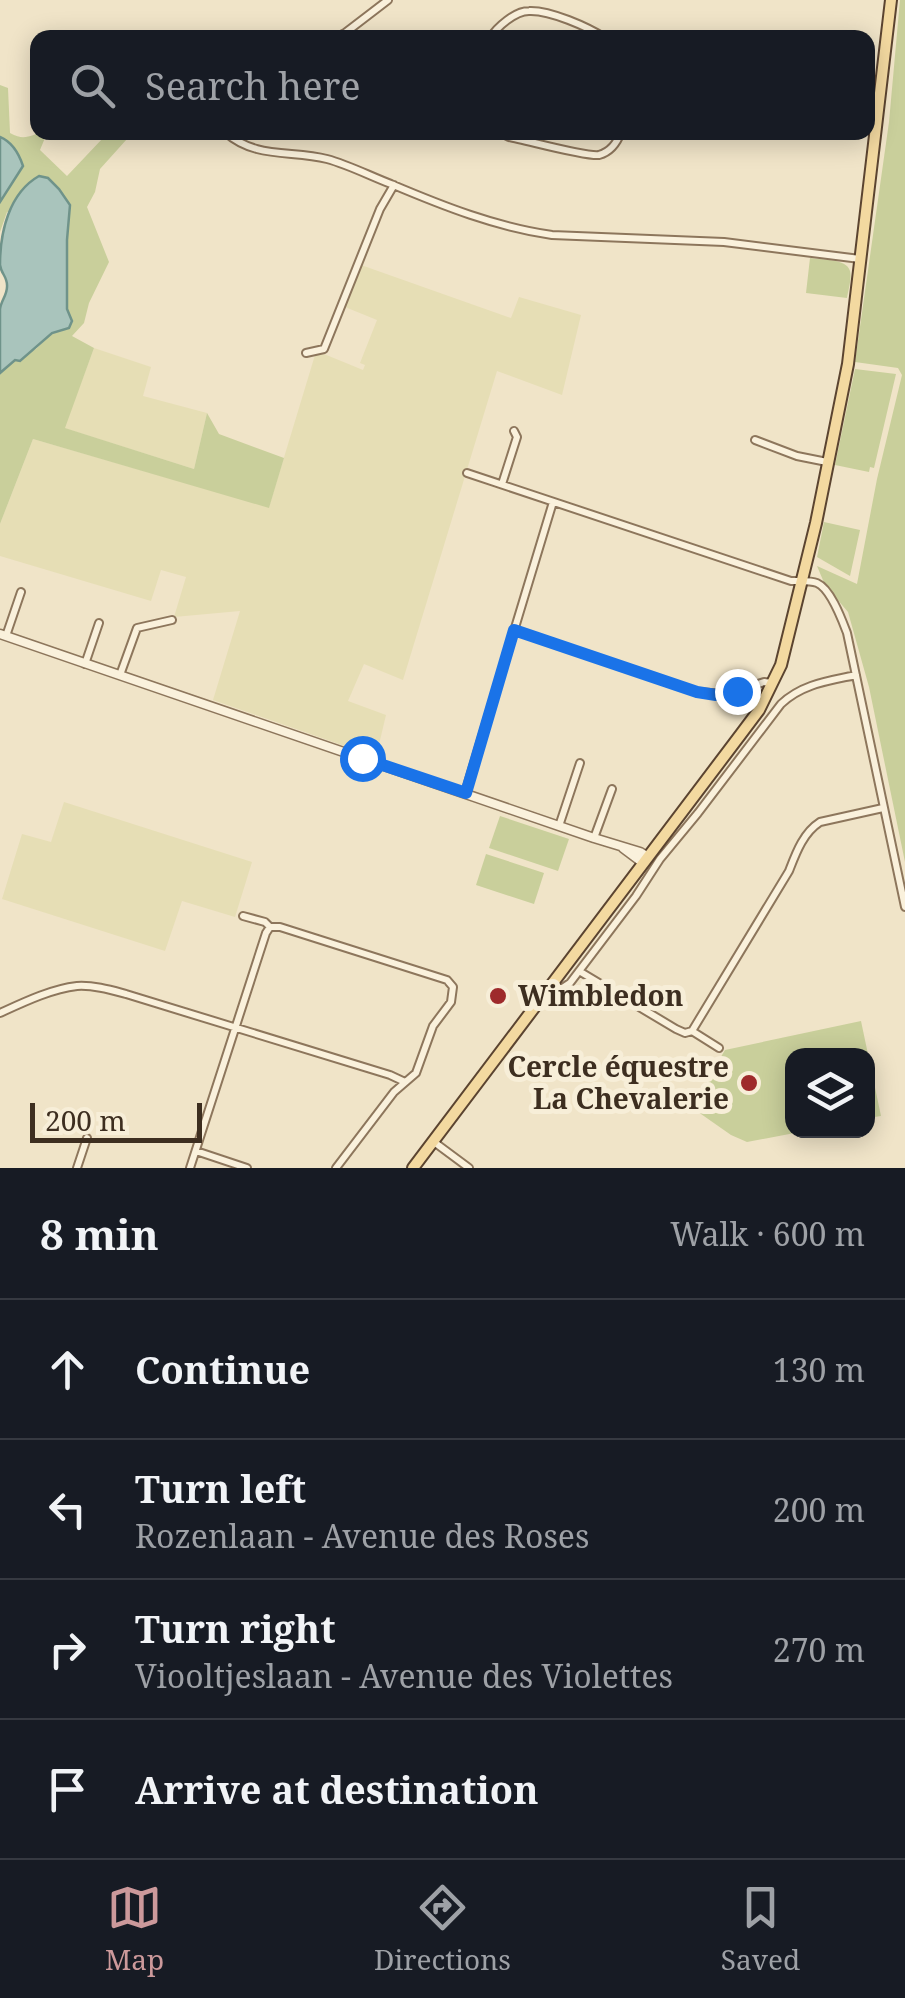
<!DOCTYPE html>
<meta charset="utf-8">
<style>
:root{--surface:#171b24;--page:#242831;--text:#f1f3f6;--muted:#9ea1a6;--line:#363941;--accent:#cc999b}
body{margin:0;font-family:"Noto Serif",serif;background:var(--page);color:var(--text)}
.controls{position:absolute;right:30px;bottom:30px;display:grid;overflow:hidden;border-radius:20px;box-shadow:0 5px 25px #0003}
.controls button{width:90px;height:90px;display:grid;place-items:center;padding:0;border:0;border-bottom:2px solid var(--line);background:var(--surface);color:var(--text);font:50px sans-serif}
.scale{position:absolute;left:30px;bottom:25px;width:172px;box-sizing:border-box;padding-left:10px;border:5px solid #3d2e20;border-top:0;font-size:28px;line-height:35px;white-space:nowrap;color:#3d2e20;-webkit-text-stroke:8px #f7eed8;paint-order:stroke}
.stop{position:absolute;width:30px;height:30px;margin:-22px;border:8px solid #1a73e8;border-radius:50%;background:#fff}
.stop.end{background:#1a73e8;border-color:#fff;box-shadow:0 2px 10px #0008}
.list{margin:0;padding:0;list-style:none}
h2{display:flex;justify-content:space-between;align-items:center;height:130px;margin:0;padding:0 40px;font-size:42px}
h2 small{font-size:32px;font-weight:400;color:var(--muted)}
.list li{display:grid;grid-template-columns:65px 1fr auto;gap:30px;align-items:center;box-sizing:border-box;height:140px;padding:0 40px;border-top:2px solid var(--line)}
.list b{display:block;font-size:38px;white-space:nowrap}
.list p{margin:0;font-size:32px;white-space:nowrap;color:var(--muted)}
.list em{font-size:32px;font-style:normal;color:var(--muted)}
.icon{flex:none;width:55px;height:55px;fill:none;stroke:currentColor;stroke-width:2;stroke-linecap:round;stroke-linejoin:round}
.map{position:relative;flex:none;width:905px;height:1168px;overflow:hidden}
.search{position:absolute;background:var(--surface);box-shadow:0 5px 25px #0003;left:30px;right:30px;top:30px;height:110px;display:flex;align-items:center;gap:25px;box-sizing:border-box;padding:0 35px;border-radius:20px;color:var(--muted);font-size:38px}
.sheet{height:690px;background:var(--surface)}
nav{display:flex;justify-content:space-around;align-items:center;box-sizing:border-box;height:140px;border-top:2px solid var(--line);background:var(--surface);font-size:28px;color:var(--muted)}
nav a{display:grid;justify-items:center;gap:5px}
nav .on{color:var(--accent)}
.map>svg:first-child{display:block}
.farmland{fill:#e6deb5}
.green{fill:#c9cf9b}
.water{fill:#a9c4bc;stroke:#6f938a;stroke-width:2.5}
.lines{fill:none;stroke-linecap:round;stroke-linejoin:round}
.minor-casing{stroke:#8d765c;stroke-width:10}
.tertiary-casing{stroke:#8d765c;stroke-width:11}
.primary-casing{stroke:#5b4430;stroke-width:14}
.minor{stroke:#faf1dc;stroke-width:6}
.tertiary{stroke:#faf1dc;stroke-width:8}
.primary{stroke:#f3d9a0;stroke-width:10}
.route{stroke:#1a73e8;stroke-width:12}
.poi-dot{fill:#9e2a2b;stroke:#f7eed8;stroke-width:4}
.labels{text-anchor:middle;stroke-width:10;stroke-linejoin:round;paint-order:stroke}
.poi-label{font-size:28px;font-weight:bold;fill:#3d2e20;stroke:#f7eed8;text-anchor:start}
</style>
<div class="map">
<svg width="905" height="1168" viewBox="0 0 905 1168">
<rect width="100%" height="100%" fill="#f0e4c8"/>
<path class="farmland" d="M 361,265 L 511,318 L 519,297 L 581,315 L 562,395 L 497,371 L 403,680 L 364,664 L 348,701 L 386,715 L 376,757 L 213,700 L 240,611 L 174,617 L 186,577 L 161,570 L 151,601 L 0,556 L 0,524 L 33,439 L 269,507 L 315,355 L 324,354 L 363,370 L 365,365 L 360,363 L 377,320 L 345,307 Z
M 94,348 L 151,367 L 143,396 L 207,413 L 194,469 L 64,428 Z
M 64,802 L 252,862 L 235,917 L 182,901 L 165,951 L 2,899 L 22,834 L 51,842 Z"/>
<path class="green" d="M 900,0 L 905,0 L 905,862 L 869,687 L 848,612 L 825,585 L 817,566 L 857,584 L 877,479 L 902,375 L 898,368 L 855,362 L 889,122 Z
M 0,85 L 8,88 L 10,133 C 28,143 30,132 47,133 L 40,150 L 67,176 L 103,138 L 127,139 L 100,169 L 95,192 L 87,207 L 109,262 L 89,303 L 84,323 L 72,336 L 94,348 L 65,428 L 194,469 L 207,413 L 219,434 L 284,458 L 269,508 L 33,439 L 0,524 L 0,373 L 15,360 L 36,349 L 52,333 L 62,331 L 72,321 L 67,309 L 67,240 L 70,205 L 7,212 L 0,232 L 0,202 L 23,166 C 19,153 11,143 0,137 Z
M 810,258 C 820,260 847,258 850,271 C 852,278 848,291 847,298 L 806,293 Z
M 855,369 L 896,374 L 874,468 L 870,467 L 869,472 L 835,465 Z
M 824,522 L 860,530 L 850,576 L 817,557 Z
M 500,816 L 569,839 L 558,871 L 489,848 Z
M 486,854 L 544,873 L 534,904 L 476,885 Z
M 861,1021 L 881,1116 L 868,1118 L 868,1056 L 792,1056 L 792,1130 L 805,1131 L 747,1142 L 731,1135 L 691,1107 L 725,1050 Z"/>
<path class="water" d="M 0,137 C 12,142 19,154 23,166 L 0,202 Z
M 39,176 L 48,178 L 59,189 L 70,205 L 67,240 L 67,309 L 72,321 L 69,328 L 52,333 L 20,361 L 15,360 L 0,373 C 0,352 0,330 0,309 C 1,301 7,295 7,287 C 8,277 1,274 0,265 C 0,232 9,193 39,176 Z"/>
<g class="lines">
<g class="minor-casing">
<path id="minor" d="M 335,38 L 345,33 L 388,0
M 490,38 C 497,27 515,11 529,11 C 550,10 588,27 605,38
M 225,132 C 255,159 291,150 327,159 C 349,165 370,176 391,184 C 443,206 496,227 552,235 L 724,242 L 860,259
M 499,132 L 509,137 C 526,140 586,157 599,155 C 610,152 617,143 621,132
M 306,353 L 324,349 L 380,209 L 394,185
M 755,440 L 797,456 L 827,462
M 467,473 L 791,581 C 798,581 810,580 817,583 C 831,589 842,620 847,633 L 905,907
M 502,484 L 517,437 L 514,431
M 514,630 L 697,692 L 726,694 L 764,682 L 772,683
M 6,636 L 21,592
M 85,664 L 99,623
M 120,675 L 137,628 L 172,620
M 465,793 L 553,502
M 559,826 L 580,763
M 594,838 L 612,789
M 243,916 L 265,922 L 270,927 L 280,927 L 447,980 L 453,987 L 451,1002 L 433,1026 L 416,1073 L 394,1092 L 336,1168
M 579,971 L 676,1029 L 685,1033 L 692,1031 L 789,871 C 796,853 803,833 820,822 L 883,808
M 549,988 L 558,991 L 570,983 L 636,896 L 660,859 L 698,813 L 781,704 C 802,684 828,681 856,675
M 0,1013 C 24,1002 51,989 77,986 C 94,985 111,990 126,994 L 390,1075 L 405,1082
M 692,1031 L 719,1048
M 434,1142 L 469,1168
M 196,1151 L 247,1168
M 77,1168 L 87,1138
M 190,1168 L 266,933 L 270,927"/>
</g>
<g class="tertiary-casing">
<path id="tertiary" d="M 0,634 L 594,838 L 640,852 L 648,857
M 623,848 L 643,863"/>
</g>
<g class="primary-casing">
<path id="primary" d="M 413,1168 L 741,734 L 759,710 L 781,665 L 816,523 L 848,364 L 891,0"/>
</g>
<use href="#minor" class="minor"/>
<use href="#tertiary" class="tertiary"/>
<use href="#primary" class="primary"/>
</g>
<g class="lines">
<path class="route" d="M 362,758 L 466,793 L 514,630 L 697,692 L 716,695 L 737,691"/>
</g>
<g class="poi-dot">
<circle cx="498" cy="996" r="10"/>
<circle cx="749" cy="1083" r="10"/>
</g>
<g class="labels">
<g class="poi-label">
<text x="518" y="1006">Wimbledon</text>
<text x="729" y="1077" text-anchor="end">Cercle équestre<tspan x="729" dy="32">La Chevalerie</tspan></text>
</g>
</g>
</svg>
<div class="controls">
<button><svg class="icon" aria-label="layers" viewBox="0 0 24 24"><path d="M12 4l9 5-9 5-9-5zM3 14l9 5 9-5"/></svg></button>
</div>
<div class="scale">200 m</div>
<div class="stop" style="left:362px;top:758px"></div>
<div class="stop end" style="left:737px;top:691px"></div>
<div class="search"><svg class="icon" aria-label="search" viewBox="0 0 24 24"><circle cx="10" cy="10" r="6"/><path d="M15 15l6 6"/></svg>Search here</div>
</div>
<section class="sheet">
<h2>8 min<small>Walk · 600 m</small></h2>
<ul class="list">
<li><svg class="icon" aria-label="ahead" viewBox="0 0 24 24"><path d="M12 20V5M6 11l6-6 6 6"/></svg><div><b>Continue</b></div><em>130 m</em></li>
<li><svg class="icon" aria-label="left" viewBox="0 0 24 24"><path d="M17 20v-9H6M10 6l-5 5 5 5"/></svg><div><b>Turn left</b><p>Rozenlaan - Avenue des Roses</p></div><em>200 m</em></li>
<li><svg class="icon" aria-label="right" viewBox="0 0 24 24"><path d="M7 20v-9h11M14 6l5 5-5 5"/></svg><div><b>Turn right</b><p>Viooltjeslaan - Avenue des Violettes</p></div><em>270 m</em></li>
<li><svg class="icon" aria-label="arrive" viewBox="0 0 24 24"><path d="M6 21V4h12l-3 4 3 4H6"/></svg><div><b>Arrive at destination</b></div></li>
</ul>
</section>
<nav>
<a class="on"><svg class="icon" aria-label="map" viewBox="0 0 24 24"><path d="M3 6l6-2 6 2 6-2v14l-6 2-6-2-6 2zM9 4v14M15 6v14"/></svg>Map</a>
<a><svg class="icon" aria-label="directions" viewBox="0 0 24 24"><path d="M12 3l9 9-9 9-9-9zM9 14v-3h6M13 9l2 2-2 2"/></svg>Directions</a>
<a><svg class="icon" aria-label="saved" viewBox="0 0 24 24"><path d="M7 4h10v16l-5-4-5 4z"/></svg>Saved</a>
</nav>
